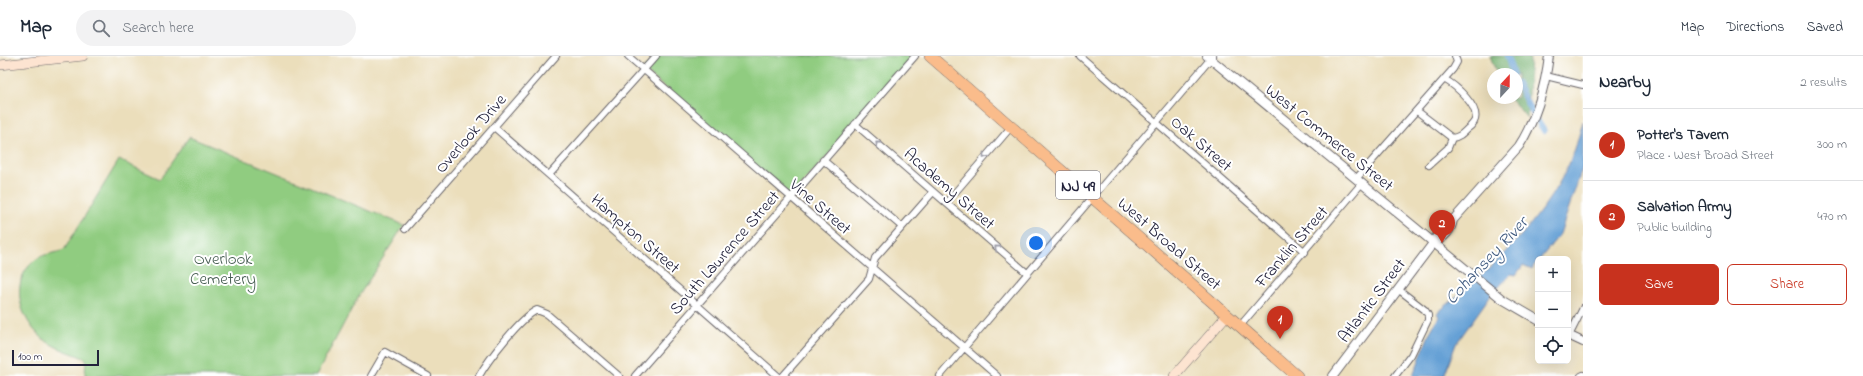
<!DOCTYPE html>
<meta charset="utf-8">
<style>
:root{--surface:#fff;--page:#f2f2f3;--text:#1f2937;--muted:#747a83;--line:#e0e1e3;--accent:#c8321e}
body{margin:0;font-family:"Indie Flower",sans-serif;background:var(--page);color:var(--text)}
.controls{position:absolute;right:12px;bottom:12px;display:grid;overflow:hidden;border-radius:6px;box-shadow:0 4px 16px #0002}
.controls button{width:36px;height:36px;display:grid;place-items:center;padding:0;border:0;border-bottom:1px solid var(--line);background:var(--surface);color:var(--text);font:20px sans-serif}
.compass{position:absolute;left:1487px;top:12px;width:36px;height:36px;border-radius:50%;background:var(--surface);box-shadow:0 4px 16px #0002;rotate:22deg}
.scale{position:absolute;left:12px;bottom:10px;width:87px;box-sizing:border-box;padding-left:4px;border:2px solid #22223b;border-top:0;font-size:11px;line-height:14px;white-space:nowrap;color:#22223b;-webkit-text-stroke:3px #fff;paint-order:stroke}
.you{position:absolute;left:1036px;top:187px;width:14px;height:14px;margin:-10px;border:3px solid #fff;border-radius:50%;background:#1a73e8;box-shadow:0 0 0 6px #1a73e833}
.badge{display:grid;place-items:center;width:26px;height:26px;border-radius:50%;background:var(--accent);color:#fff;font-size:13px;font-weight:700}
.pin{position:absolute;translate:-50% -33px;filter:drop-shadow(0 1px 2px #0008)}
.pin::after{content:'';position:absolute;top:21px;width:14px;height:12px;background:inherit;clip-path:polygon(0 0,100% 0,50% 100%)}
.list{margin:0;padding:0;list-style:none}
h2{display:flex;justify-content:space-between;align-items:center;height:52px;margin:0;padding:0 16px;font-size:17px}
h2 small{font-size:13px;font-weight:400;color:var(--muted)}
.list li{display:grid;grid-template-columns:26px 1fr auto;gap:12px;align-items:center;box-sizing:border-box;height:72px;padding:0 16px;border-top:1px solid var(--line)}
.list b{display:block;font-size:15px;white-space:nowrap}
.list p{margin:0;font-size:13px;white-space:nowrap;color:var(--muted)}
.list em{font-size:13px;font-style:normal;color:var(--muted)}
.actions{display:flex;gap:8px;padding:12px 16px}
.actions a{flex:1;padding:9px 0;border:1px solid var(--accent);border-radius:6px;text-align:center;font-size:14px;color:var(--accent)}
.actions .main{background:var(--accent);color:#fff}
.icon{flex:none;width:22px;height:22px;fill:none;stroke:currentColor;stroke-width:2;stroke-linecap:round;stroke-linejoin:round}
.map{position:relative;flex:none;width:1583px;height:320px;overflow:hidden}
header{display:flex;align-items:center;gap:24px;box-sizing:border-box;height:56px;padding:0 20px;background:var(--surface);border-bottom:1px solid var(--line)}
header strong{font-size:19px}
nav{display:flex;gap:22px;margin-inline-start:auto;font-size:14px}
.search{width:280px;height:36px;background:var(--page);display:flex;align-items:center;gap:10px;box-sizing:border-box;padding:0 14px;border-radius:22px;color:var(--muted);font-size:15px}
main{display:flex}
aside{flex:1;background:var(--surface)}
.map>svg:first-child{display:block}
.green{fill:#90cc80;stroke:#59775e}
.forest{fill:#74b06e;stroke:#4b6954}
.water{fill:#65a0d5;stroke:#446188}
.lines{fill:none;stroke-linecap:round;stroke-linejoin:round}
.canal{stroke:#65a0d5;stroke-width:6}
.minor-casing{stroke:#686468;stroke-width:8}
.tertiary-casing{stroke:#686468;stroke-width:10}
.secondary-casing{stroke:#686468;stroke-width:10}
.trunk-casing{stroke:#686468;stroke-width:12}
.minor{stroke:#fff;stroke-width:6}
.tertiary{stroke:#fff;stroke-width:8}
.secondary{stroke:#fde4d1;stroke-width:9}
.trunk{stroke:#fabc8b;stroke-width:11}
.oneway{stroke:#9c9ca7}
.labels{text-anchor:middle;stroke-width:4;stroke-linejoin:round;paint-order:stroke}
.shield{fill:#fff;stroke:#646476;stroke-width:1}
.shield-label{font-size:16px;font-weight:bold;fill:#22223b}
.street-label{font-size:17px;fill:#22223b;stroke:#fff}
.park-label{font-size:17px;fill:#485e53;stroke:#fff}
.water-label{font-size:18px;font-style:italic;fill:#405b80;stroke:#fff}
</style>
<header>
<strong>Map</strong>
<div class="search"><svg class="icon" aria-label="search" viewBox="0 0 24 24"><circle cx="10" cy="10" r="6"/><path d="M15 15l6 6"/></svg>Search here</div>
<nav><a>Map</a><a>Directions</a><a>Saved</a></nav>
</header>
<main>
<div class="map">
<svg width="1583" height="320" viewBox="0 0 1583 320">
<rect width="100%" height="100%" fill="#fff"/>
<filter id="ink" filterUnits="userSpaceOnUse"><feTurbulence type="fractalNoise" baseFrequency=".025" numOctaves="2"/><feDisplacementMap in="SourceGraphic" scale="8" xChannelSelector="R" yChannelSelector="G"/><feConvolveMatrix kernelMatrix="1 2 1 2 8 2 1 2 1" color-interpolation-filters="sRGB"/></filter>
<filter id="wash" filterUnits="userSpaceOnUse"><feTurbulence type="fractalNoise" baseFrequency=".012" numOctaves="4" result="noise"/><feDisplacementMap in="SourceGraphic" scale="16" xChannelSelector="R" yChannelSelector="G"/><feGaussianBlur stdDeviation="0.9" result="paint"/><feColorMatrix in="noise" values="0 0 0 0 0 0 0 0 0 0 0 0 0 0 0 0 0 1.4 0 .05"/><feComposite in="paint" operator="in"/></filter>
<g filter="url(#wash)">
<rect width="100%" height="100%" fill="#ebdebb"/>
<path class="green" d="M 656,0 L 915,0 L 791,141 L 643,13 Z
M 189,81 L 404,169 L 358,241 L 316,320 L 85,320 L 86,303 C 73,297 57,293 46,285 C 20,266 6,224 38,202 C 44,198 56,197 64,194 L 119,104 L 160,123 Z"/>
<path class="forest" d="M 1490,0 L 1530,0 L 1527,62 L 1510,42 L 1517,42 L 1517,18 L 1497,18 Z"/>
<path class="water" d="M 1583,65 L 1583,110 L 1560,178 L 1540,203 L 1538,203 L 1532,213 L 1523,209 L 1516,219 L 1511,218 L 1490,240 L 1456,288 L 1444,320 L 1413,320 L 1430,276 L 1439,261 L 1437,257 C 1490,214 1541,168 1570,106 C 1576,93 1579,78 1583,65 Z"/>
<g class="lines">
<path class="canal" d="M 1507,0 L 1513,18
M 1517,27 L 1529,51 L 1544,75"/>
</g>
</g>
<g filter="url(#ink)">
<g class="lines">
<g class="minor-casing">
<path id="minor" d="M 628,0 L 997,320
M 1080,0 L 1305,196
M 1546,20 L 1583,29
M 1417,55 L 1452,82 C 1459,81 1462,78 1467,73 C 1470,71 1472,69 1474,66 C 1482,52 1455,29 1444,23
M 855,68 L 1027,217
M 494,71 L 778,320
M 823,104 L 902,171
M 1429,109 L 1448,92 L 1452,82
M 549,119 L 656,0
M 1356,123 L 1453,13 L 1457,6 L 1455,0
M 946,147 L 1011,71
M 405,173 L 556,0
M 1240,270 L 1362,127
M 1569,280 L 1583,252
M 371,320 L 385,296 L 428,320
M 479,320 C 488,304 521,261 537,254 L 547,258 L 619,320
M 635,320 L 915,0
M 783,320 L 869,223 L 875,202 L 933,136
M 940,320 L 1213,0
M 1395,320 L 1411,299 L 1428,264 L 1428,259 L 1425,254 L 1398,233
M 1581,320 L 1583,319"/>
</g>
<g class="tertiary-casing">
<path id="tertiary" d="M 1207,0 L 1502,243 L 1538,264
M 1434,186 C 1444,182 1451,175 1453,164
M 1568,279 L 1583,286
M 1333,320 L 1434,186 C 1438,177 1443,166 1453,164 L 1519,90 C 1536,63 1545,31 1549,0"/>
</g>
<g class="secondary-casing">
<path id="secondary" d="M 0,9 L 83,0
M 1174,320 L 1227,259"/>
</g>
<g class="trunk-casing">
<path id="trunk" d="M 930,0 L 1297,320"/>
</g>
<use href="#minor" class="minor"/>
<use href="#tertiary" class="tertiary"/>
<use href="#secondary" class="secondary"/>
<use href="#trunk" class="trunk"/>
</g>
<defs><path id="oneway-chevron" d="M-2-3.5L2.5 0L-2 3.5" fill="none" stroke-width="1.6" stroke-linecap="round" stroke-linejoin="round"/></defs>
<g class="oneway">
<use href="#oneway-chevron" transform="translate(878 88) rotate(-139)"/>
<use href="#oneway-chevron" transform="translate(985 100) rotate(128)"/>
<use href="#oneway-chevron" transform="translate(997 192) rotate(-139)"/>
</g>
</g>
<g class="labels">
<rect class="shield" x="1056" y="115" width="44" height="28" rx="3"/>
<g class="shield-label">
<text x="1078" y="135">NJ 49</text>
</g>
<g class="street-label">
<text transform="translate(470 77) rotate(-49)" y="6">Overlook Drive</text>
<text transform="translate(1330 81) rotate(39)" y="6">West Commerce Street</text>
<text transform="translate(1202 87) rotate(41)" y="6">Oak Street</text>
<text transform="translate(950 132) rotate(41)" y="6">Academy Street</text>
<text transform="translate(821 150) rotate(41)" y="6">Vine Street</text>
<text transform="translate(636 177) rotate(41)" y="6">Hampton Street</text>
<text transform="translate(1170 187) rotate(41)" y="6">West Broad Street</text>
<text transform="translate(1291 190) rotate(-49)" y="6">Franklin Street</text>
<text transform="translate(724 196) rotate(-49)" y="6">South Lawrence Street</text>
<text transform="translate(1371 244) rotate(-53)" y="6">Atlantic Street</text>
</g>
<g class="park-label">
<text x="223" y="208">Overlook<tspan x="223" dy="20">Cemetery</tspan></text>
</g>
<g class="water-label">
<text transform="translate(1486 204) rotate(-47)" y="6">Cohansey River</text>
</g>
</g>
</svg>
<div class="controls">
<button>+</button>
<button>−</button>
<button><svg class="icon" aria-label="locate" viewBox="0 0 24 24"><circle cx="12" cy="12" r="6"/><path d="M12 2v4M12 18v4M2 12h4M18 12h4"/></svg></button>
</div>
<svg class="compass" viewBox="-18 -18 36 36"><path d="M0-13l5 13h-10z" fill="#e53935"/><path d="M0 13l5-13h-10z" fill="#747a83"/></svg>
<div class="scale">100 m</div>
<div class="you"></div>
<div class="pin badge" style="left:1280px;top:283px">1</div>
<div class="pin badge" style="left:1442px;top:187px">2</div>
</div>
<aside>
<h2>Nearby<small>2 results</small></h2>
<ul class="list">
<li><span class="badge">1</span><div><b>Potter's Tavern</b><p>Place · West Broad Street</p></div><em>300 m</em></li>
<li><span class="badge">2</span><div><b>Salvation Army</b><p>Public building</p></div><em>470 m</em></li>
</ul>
<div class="actions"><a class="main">Save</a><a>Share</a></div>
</aside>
</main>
